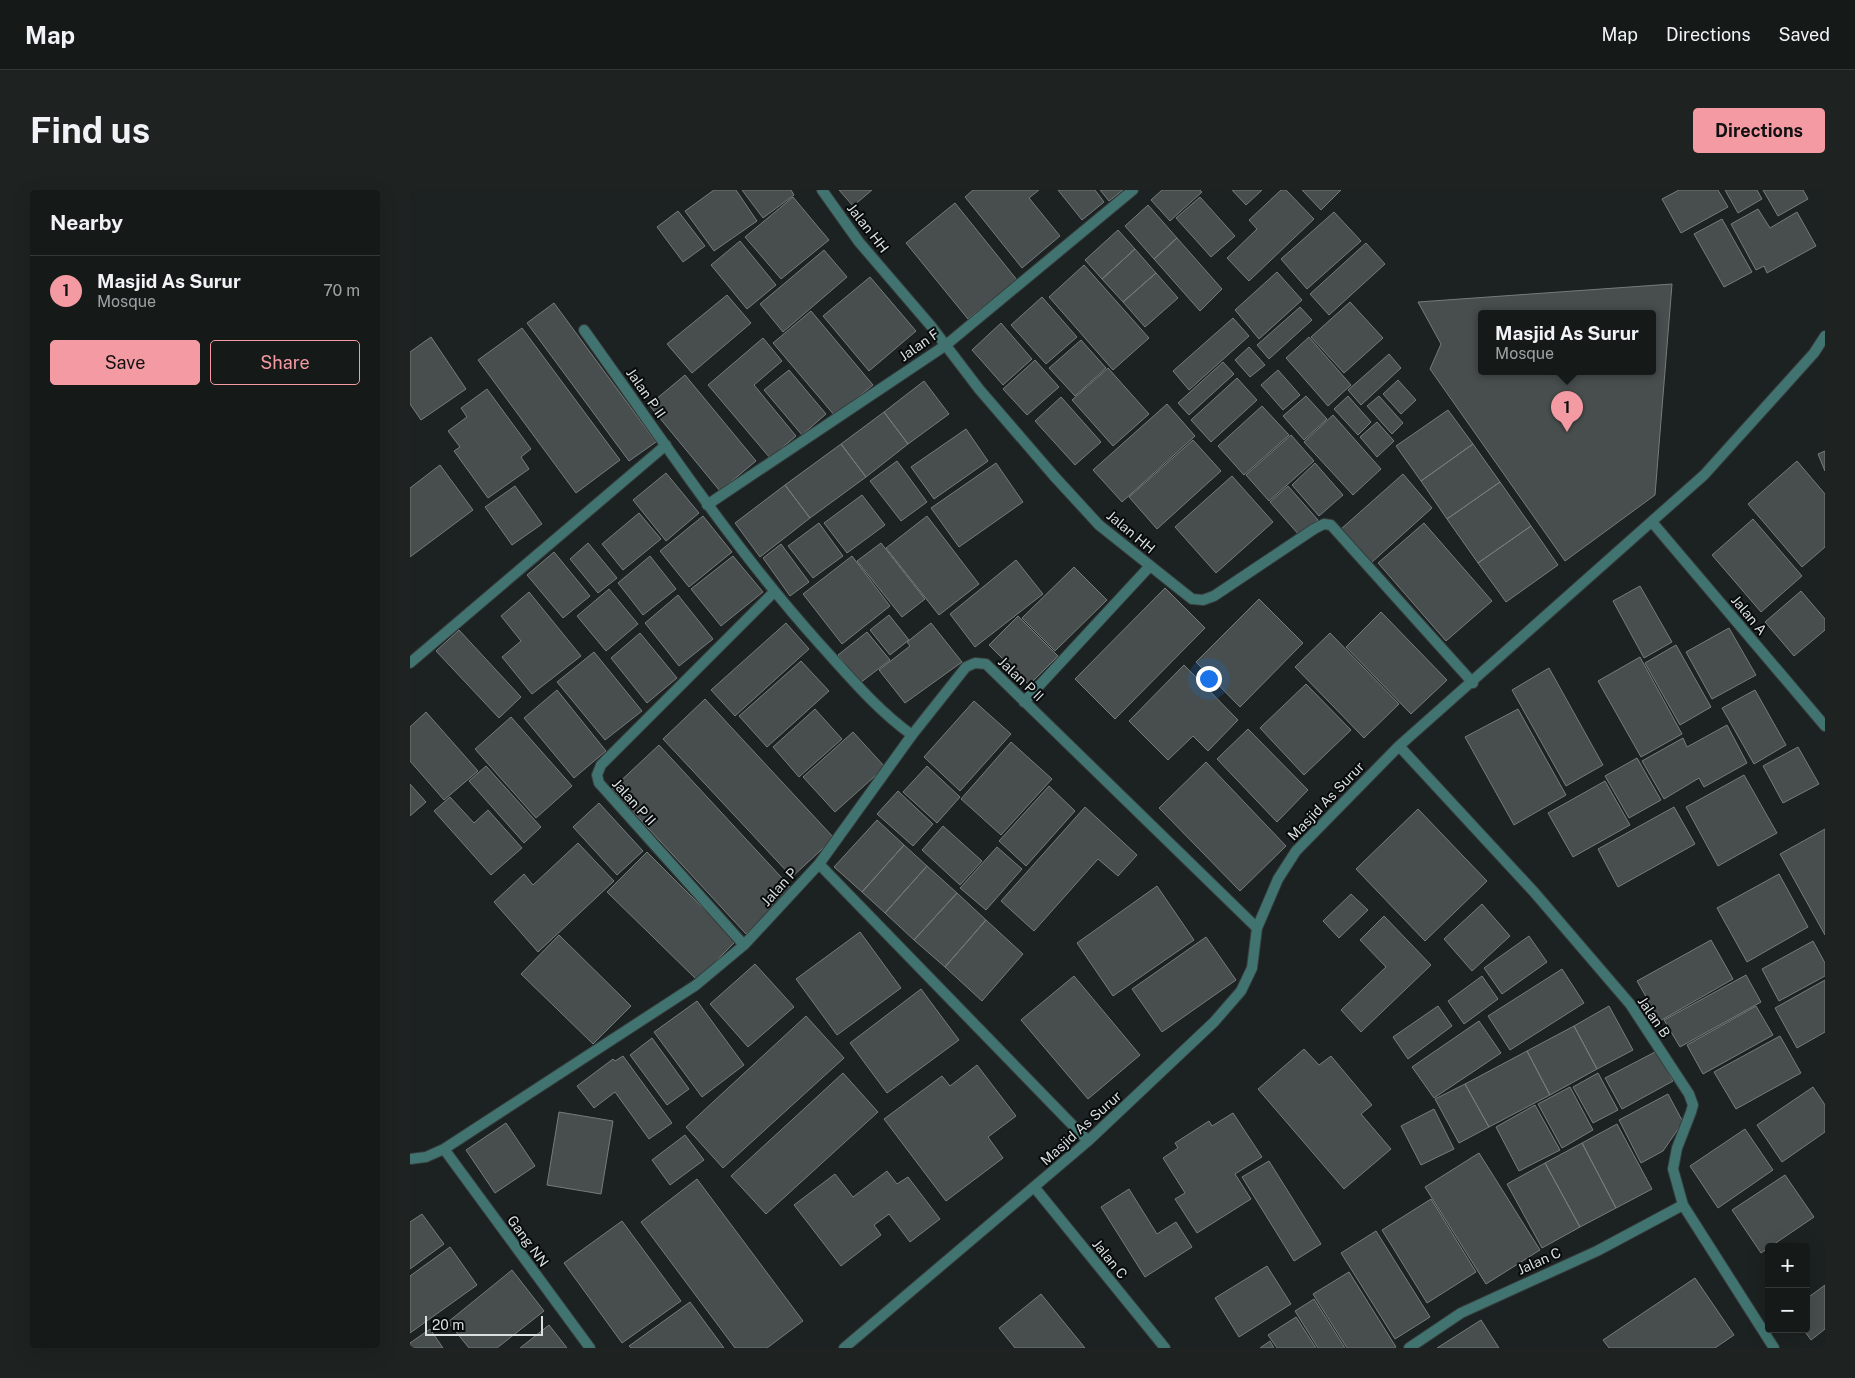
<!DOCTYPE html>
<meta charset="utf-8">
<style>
:root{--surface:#151a19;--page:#1e2322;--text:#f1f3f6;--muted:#9da1a2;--line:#343838;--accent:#f49aa2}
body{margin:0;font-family:"Public Sans",sans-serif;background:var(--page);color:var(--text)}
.controls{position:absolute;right:15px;bottom:15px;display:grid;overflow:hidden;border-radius:5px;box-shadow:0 5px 20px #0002}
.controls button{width:45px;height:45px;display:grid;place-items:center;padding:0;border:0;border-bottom:1px solid var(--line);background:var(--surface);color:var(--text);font:25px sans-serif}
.scale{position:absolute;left:15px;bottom:12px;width:118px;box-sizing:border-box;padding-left:5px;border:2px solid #dbdfdf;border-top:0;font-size:14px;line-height:18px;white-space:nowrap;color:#dbdfdf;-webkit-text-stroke:4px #080b0b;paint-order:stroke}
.you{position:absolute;left:798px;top:488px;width:18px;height:18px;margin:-12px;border:4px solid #fff;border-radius:50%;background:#1a73e8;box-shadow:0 0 0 8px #1a73e833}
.badge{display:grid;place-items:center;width:32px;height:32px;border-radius:50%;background:var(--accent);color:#111;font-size:16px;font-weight:700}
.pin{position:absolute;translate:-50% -41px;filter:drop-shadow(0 1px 2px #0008)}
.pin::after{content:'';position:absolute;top:26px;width:18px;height:15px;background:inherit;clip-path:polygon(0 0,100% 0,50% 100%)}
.popup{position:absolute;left:1068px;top:120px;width:178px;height:65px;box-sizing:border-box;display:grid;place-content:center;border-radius:5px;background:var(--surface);filter:drop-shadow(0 1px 4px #0005);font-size:16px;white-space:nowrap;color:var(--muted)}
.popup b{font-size:19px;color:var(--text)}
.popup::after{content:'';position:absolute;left:50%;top:100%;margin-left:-10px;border:10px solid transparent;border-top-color:var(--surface)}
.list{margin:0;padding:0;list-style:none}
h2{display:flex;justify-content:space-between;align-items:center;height:65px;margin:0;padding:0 20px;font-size:21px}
h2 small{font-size:16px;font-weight:400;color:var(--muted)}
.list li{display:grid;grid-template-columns:32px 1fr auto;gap:15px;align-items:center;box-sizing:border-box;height:70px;padding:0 20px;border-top:1px solid var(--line)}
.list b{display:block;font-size:19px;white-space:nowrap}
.list p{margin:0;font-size:16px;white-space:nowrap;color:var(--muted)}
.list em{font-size:16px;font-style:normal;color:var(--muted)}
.actions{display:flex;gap:10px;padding:15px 20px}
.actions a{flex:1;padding:11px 0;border:1px solid var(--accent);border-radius:5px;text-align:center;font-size:18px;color:var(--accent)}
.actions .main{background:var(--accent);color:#111}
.map{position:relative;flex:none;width:1415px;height:1158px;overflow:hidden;border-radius:5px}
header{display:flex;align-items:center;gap:30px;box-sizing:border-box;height:70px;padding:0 25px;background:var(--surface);border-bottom:1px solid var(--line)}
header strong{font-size:24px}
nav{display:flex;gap:28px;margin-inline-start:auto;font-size:18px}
.intro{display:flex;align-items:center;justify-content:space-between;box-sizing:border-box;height:120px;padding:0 30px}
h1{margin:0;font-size:35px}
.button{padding:12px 22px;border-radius:5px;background:var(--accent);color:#111;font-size:18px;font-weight:700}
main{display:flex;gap:30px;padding:0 30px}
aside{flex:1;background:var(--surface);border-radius:5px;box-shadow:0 5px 20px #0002}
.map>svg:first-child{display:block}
.building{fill:#474e4d;stroke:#757c7b;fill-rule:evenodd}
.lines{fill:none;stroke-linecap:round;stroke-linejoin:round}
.street-casing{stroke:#373c3c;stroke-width:12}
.street{stroke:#417470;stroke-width:10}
.labels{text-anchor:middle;stroke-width:4;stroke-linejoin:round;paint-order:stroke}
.street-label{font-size:14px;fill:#dbdfdf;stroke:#080b0b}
</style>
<header>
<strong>Map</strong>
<nav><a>Map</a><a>Directions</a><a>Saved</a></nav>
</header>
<div class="intro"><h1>Find us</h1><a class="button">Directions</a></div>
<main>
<aside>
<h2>Nearby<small></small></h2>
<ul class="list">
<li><span class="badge">1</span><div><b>Masjid As Surur</b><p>Mosque</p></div><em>70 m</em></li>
</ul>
<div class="actions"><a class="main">Save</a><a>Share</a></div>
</aside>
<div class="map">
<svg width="1415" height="1158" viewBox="0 0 1415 1158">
<rect width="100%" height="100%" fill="#1c2221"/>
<path class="building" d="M 304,0 L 326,0 L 347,31 L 304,61 L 275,21 Z
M 332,0 L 381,0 L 384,5 L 353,28 Z
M 429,0 L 462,0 L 443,16 Z
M 563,0 L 629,0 L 619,8 L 650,46 L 612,78 L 555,7 Z
M 648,0 L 685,0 L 694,12 L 672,30 Z
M 690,0 L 713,0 L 699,11 Z
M 752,0 L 790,0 L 792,2 L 760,31 L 741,10 Z
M 822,0 L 852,0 L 836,15 Z
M 871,0 L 876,0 L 904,29 L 839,91 L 817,68 L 847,39 L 839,30 Z
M 892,0 L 931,0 L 911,20 Z
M 1269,0 L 1308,0 L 1318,17 L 1271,43 L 1252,9 Z
M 1315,0 L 1347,0 L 1352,9 L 1328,23 Z
M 1353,0 L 1393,0 L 1398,9 L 1368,26 Z
M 383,7 L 419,50 L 371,89 L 335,47 Z
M 790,7 L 825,46 L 801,67 L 766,28 Z
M 545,13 L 607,90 L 558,129 L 496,53 Z
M 738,15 L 767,48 L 744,69 L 715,36 Z
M 1348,19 L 1360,38 L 1387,22 L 1406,56 L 1357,83 L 1354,76 L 1346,80 L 1321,34 Z
M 268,21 L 295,56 L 273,72 L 247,37 Z
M 924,22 L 951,51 L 897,99 L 871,69 Z
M 1312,29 L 1342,82 L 1314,97 L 1284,44 Z
M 708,40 L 725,59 L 692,89 L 675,70 Z
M 767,48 L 812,99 L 790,121 L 744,69 Z
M 330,51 L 366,95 L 337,119 L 301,75 Z
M 956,53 L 975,74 L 919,125 L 900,104 Z
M 725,59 L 746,83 L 713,112 L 692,89 Z
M 414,60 L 437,87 L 373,142 L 350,114 Z
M 674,75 L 739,148 L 703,180 L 639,107 Z
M 867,82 L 892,110 L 849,149 L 825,120 Z
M 746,83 L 768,108 L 735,137 L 713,112 Z
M 460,87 L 506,141 L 459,181 L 413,126 Z
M 1262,94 L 1245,305 L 1155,371 L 1020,179 L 1031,154 L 1008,112 ZM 1072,123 L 1242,123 L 1242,181 L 1072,181 Z
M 317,105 L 341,133 L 282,183 L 257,154 Z
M 632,107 L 667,147 L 636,174 L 601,135 Z
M 940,112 L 973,148 L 934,183 L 901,147 Z
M 144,113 L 246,252 L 219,271 L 117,133 Z
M 890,117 L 902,130 L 859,169 L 847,155 Z
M 401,121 L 463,195 L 425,226 L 363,153 Z
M 823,128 L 839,146 L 779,200 L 763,181 Z
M 591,133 L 622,169 L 593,195 L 562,160 Z
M 112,138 L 210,270 L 166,303 L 68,170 Z
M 21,147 L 56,199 L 11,230 L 0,214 L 0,162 Z
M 899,147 L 941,195 L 918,216 L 876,168 Z
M 353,148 L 372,171 L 344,195 L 386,246 L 360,268 L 298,195 Z
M 671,150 L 696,178 L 665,206 L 639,178 Z
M 839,157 L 855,175 L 840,187 L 825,170 Z
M 979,164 L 991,178 L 951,215 L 938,200 Z
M 625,170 L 649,197 L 617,225 L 593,199 Z
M 813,172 L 824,184 L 779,225 L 768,213 Z
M 698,178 L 739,224 L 703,256 L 662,210 Z
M 379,180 L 416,224 L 392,245 L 354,200 Z
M 868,180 L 890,205 L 873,220 L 851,195 Z
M 275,185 L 346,271 L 310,301 L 239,215 Z
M 827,188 L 847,210 L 801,252 L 781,230 Z
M 988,190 L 1006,210 L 991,224 L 973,204 Z
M 514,191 L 539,224 L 498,254 L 474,222 Z
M 77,199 L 121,259 L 111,267 L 119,279 L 78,308 L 44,261 L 50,257 L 38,241 L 57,227 L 51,218 Z
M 896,206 L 917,229 L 894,250 L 873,226 Z
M 938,206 L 961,232 L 948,245 L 924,219 Z
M 969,206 L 993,233 L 982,244 L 957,216 Z
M 651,207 L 691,252 L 665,275 L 625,231 Z
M 757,214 L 785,246 L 712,312 L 683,280 Z
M 852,216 L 879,245 L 834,285 L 808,256 Z
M 1038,220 L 1063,254 L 1011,291 L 986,256 Z
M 474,222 L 498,254 L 456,287 L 431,254 Z
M 923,225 L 971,279 L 943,305 L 894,252 Z
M 967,232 L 984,251 L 967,267 L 950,247 Z
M 556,239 L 578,271 L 524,309 L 501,277 Z
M 881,245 L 904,271 L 859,311 L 836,285 Z
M 783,250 L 811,281 L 747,339 L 719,307 Z
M 431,254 L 456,287 L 400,328 L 375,295 Z
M 1063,254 L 1090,292 L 1037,329 L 1011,291 Z
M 1415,261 L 1415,281 L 1408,264 Z
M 487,271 L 517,312 L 491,331 L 460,291 Z
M 1387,271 L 1415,304 L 1415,357 L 1392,377 L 1338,314 Z
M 586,273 L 613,312 L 549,357 L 521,318 Z
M 905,273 L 933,305 L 909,326 L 882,295 Z
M 30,275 L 63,320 L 0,367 L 0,298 Z
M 256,283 L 289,323 L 256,351 L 223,310 Z
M 993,284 L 1022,318 L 961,373 L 931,339 Z
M 822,286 L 863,332 L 806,383 L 765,337 Z
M 1090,292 L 1121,336 L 1068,373 L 1037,329 Z
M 375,295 L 400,328 L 350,367 L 325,333 Z
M 105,296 L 132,334 L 102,355 L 75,317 Z
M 878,296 L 908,330 L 890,346 L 860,312 Z
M 452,305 L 475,335 L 437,363 L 414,333 Z
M 229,323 L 251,349 L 213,380 L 192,354 Z
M 293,326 L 322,362 L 279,397 L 250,361 Z
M 517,326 L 569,394 L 529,425 L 476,358 Z
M 1343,329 L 1392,386 L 1351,422 L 1302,365 Z
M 409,333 L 433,366 L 403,388 L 378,356 Z
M 1014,333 L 1082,411 L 1036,451 L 968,373 Z
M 1121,336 L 1148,375 L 1096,412 L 1068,373 Z
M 178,353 L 207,388 L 188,403 L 160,369 Z
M 471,353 L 515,409 L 492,427 L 447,371 Z
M 371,354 L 399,392 L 380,406 L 353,368 Z
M 144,362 L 180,406 L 153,428 L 117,385 Z
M 240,366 L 266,399 L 233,425 L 208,393 Z
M 323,366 L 353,402 L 311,436 L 281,399 Z
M 442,366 L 480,416 L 432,454 L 393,404 Z
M 606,370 L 633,404 L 565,457 L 540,424 Z
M 664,377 L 697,410 L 645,461 L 612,428 Z
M 1230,396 L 1262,452 L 1234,468 L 1203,411 Z
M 755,398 L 795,438 L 705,529 L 665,489 Z
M 199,399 L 228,434 L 196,461 L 167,426 Z
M 1391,401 L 1415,429 L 1415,440 L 1384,466 L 1355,432 Z
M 119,402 L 171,466 L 122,504 L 92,467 L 111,451 L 91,426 Z
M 268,405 L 303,449 L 269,476 L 235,433 Z
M 849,409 L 893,453 L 830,517 L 786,472 Z
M 971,422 L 1037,490 L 1001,524 L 936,457 Z
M 479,425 L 499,450 L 480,465 L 460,440 Z
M 608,426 L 648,466 L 619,495 L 579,455 Z
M 376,433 L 399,459 L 325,526 L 301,500 Z
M 521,433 L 552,472 L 495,513 L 469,480 L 500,456 L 497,452 Z
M 1319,438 L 1346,485 L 1302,509 L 1276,462 Z
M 49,440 L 111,507 L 89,528 L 26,461 Z
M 457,442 L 480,470 L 450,493 L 428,465 Z
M 230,443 L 267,488 L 237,513 L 201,468 Z
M 920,443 L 989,514 L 954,548 L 885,477 Z
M 1266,455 L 1301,517 L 1270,535 L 1235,473 Z
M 184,462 L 232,521 L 195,550 L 147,492 Z
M 1230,467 L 1272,544 L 1231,567 L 1188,491 Z
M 391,471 L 419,501 L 357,557 L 329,526 Z
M 774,475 L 828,530 L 798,561 L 783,546 L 758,570 L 719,531 Z
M 1139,478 L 1193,575 L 1156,596 L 1102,500 Z
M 896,494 L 941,540 L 894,585 L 850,538 Z
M 147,500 L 196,561 L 164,588 L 114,528 Z
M 1345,500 L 1376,555 L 1344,574 L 1312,518 Z
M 295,509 L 424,648 L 382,687 L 253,549 Z
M 564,511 L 601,544 L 550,601 L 514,567 Z
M 405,519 L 432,549 L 389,587 L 363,557 Z
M 1108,519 L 1156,605 L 1104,635 L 1055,547 Z
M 16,522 L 68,581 L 34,610 L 0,571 L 0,537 Z
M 101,527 L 162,596 L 126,628 L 65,559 Z
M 1317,535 L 1337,573 L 1294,597 L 1289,588 L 1254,609 L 1232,571 L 1273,548 L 1277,557 Z
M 838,539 L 898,600 L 867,632 L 807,569 Z
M 443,542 L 475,577 L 425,622 L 393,587 Z
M 601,552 L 642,589 L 591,645 L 551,609 Z
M 249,555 L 383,700 L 336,744 L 202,599 Z
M 1388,557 L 1409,594 L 1373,613 L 1353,576 Z
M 1227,568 L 1251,610 L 1219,628 L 1195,586 Z
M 796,572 L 876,656 L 830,701 L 749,618 Z
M 76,576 L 131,637 L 114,653 L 59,591 Z
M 517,576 L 550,607 L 527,633 L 493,602 Z
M 1334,585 L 1367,643 L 1308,676 L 1276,617 Z
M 1195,591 L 1220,635 L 1163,667 L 1138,623 Z
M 0,594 L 16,612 L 0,626 Z
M 639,596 L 665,621 L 616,676 L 589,651 Z
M 488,601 L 523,634 L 503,656 L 467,624 Z
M 40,607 L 64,633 L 78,620 L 112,658 L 81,685 L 24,621 Z
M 189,613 L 233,661 L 207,685 L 163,637 Z
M 675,617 L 727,665 L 708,686 L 688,669 L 624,741 L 591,711 Z
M 1264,617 L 1285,654 L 1208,697 L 1188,659 Z
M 1008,619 L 1077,691 L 1015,751 L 946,679 Z
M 467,630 L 494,655 L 452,702 L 424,677 Z
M 533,636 L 572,671 L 550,695 L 512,660 Z
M 1415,639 L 1415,745 L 1370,664 Z
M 168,653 L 204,691 L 128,762 L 84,712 L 114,684 L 123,695 Z
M 494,655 L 517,676 L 475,723 L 452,702 Z
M 587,657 L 612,679 L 576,720 L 550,698 Z
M 237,662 L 326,751 L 287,790 L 197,702 Z
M 517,676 L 547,703 L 504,750 L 475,723 Z
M 1369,684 L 1398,737 L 1337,772 L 1307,718 Z
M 747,696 L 784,750 L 703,806 L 667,753 Z
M 547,703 L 576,730 L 535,777 L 504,750 Z
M 941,704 L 958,720 L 929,748 L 913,731 Z
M 1072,714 L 1100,746 L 1062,781 L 1034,749 Z
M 974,726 L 1021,775 L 951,842 L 931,820 L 976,777 L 950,750 Z
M 576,730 L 613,764 L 572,811 L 535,777 Z
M 450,742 L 491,798 L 427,845 L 386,789 Z
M 149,745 L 221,816 L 183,854 L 111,784 Z
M 1119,746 L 1137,772 L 1092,804 L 1074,778 Z
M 796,747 L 826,790 L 752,842 L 722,799 Z
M 1301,750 L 1323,789 L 1250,831 L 1227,791 Z
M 1403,751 L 1415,773 L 1415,786 L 1369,811 L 1352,779 Z
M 345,774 L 384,817 L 338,857 L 300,814 Z
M 1152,779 L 1174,813 L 1100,860 L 1078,826 Z
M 1336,785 L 1351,812 L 1270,857 L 1254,830 Z
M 664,786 L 730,865 L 678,909 L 611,830 Z
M 1072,786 L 1088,809 L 1054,834 L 1038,811 Z
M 1415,790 L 1415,842 L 1387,858 L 1365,818 Z
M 511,799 L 549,850 L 477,903 L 440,853 Z
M 287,811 L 334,875 L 292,907 L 244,842 Z
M 1028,816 L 1042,836 L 998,869 L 983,847 Z
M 1199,816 L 1223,860 L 1187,879 L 1164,836 Z
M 1346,816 L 1363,845 L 1293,884 L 1277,855 Z
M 396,826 L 434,868 L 313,978 L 276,937 Z
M 1069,831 L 1091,863 L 1024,908 L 1002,877 Z
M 1164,836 L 1187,879 L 1140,905 L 1117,861 Z
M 1370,846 L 1391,883 L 1326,919 L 1304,882 Z
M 242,848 L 279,899 L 257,915 L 220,865 Z
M 894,859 L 909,875 L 921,866 L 962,915 L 951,924 L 981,959 L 934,999 L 848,899 Z
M 1117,861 L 1140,905 L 1079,937 L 1055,894 Z
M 1247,861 L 1263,891 L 1212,919 L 1195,888 Z
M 213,866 L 262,933 L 239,949 L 205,902 L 184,918 L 167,896 L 203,869 L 205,871 Z
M 567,875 L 606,926 L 578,947 L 593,968 L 536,1011 L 474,929 L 532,886 L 540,896 Z
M 433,883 L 468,922 L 356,1024 L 321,986 Z
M 1188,883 L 1208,920 L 1183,933 L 1163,897 Z
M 1055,894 L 1079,937 L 1049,953 L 1025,909 Z
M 1160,897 L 1183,940 L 1152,958 L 1128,914 Z
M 1403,897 L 1415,915 L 1415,942 L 1372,972 L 1347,935 Z
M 1258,904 L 1273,932 L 1253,961 L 1231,973 L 1209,930 Z
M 1125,915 L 1150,960 L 1109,981 L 1086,937 Z
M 1024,919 L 1044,959 L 1011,975 L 991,936 Z
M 149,922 L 203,931 L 191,1004 L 137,995 Z
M 823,923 L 852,967 L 825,984 L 841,1009 L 787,1043 L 765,1009 L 775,1003 L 753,968 L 768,958 L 765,953 L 799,931 L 802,936 Z
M 96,933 L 125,976 L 85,1003 L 56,960 Z
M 1207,934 L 1242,999 L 1206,1018 L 1172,953 Z
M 1335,939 L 1363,980 L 1308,1018 L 1280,976 Z
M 275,945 L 294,970 L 260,995 L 242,970 Z
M 1172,953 L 1206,1018 L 1170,1037 L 1135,973 Z
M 1069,963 L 1130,1060 L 1076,1094 L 1015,997 Z
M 859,971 L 911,1054 L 884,1071 L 832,987 Z
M 1135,973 L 1170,1037 L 1132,1058 L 1097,994 Z
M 477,981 L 487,994 L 498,987 L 530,1029 L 500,1052 L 479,1024 L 464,1035 L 471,1045 L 431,1076 L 384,1015 L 425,984 L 443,1007 Z
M 1375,985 L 1404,1027 L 1351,1063 L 1322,1020 Z
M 287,989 L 393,1131 L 357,1158 L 325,1158 L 231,1032 Z
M 719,999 L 747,1044 L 766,1032 L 782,1057 L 735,1087 L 691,1017 Z
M 1021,1009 L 1066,1082 L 1017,1113 L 972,1040 Z
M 12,1024 L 34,1054 L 0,1079 L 0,1032 Z
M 212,1031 L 271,1111 L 212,1153 L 154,1073 Z
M 966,1041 L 1020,1127 L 985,1149 L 931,1063 Z
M 40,1057 L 67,1095 L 0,1143 L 0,1086 Z
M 857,1076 L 881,1114 L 829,1147 L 805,1108 Z
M 102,1080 L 134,1121 L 87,1158 L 59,1158 L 38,1132 Z
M 939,1082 L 986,1157 L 984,1158 L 937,1158 L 903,1104 Z
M 1285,1088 L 1324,1145 L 1305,1158 L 1199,1158 L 1193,1150 Z
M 1415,1095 L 1415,1139 L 1401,1150 L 1393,1139 L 1396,1139 L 1396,1109 Z
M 631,1104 L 675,1158 L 605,1158 L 589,1138 Z
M 904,1109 L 935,1158 L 908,1158 L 885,1121 Z
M 280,1112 L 314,1158 L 221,1158 L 219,1156 Z
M 886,1127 L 906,1158 L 867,1158 L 858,1145 Z
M 1071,1130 L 1089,1158 L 1027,1158 Z
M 139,1135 L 157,1158 L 110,1158 Z
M 20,1139 L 33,1158 L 0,1158 L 0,1153 Z
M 860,1151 L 864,1158 L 850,1158 Z"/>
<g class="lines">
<g class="street-casing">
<path id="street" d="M 412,0 L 449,52 L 521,136 L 569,199 L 644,286 L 689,335 L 782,409 L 793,410 L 804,406 L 904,339 L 914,334 L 921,335 L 1063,493
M 174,140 C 250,246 321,355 408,452 C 438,485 466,519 502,545
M 297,315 L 536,155 L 723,0
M 1242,332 L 1415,536
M 0,473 L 256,255
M 614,512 L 740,376
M 989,556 L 1124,702 L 1220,814 L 1279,904 L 1283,915 L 1281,922 L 1267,958 L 1263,979 L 1273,1015 L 1364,1158
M 409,674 L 502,545 L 556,477 L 565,473 L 576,474 L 847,738
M 334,755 L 189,593 L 187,585 L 191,575 L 364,402
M 34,959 L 180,1158
M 0,969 L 16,967 L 34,959 L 286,795 L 334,755 L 409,674 L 678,951
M 625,998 L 755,1158
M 434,1158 L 678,951 L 804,832 L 831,801 L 842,778 L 847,738 L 868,689 L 886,661 L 989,556 L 1294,285 L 1404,163 L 1415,146
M 999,1158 L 1051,1123 L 1187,1061 L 1273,1015"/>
</g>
<use href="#street" class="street"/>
</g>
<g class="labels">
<g class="street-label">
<text transform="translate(458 38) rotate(52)" y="5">Jalan HH</text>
<text transform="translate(509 155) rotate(-35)" y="5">Jalan F</text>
<text transform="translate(236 203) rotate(55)" y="5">Jalan P II</text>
<text transform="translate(721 342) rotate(40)" y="5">Jalan HH</text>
<text transform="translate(1339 425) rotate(50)" y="5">Jalan A</text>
<text transform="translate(611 489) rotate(44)" y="5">Jalan P II</text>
<text transform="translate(916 611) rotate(-46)" y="5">Masjid As Surur</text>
<text transform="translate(224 612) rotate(48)" y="5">Jalan P II</text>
<text transform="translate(369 697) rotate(-48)" y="5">Jalan P</text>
<text transform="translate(1244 827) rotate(56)" y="5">Jalan B</text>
<text transform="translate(671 938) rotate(-42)" y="5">Masjid As Surur</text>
<text transform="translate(118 1051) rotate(54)" y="5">Gang NN</text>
<text transform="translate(700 1069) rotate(51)" y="5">Jalan C</text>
<text transform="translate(1129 1071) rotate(-24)" y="5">Jalan C</text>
</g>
</g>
</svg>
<div class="controls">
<button>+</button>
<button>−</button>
</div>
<div class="scale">20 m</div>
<div class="you"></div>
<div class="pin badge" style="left:1157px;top:242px">1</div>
<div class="popup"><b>Masjid As Surur</b>Mosque</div>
</div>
</main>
